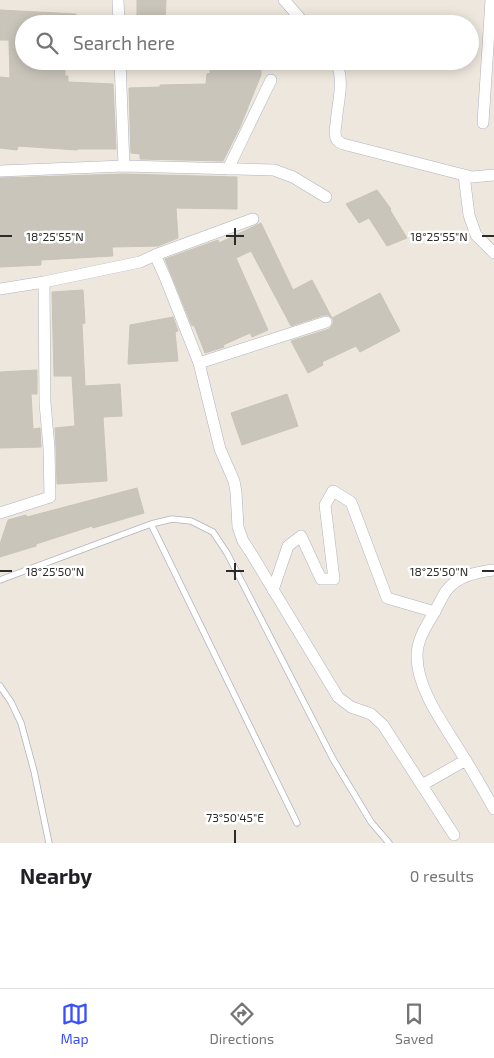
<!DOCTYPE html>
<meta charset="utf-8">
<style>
:root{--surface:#fff;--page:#f2f2f2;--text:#202124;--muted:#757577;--line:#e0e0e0;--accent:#384eff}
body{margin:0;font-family:"Exo 2",sans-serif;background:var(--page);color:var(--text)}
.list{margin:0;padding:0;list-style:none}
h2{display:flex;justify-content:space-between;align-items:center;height:65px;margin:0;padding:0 20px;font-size:21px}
h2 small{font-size:16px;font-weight:400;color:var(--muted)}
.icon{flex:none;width:28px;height:28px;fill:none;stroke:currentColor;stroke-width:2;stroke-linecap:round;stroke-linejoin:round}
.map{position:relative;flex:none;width:494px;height:843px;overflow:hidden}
.search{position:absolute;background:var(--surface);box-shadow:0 2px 12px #0003;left:15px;right:15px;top:15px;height:55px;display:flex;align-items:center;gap:12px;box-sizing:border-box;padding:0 18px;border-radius:28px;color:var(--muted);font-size:19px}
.sheet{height:145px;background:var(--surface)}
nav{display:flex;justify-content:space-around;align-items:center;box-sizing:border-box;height:70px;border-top:1px solid var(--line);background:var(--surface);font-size:14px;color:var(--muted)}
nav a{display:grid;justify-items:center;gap:2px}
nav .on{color:var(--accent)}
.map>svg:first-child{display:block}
.building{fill:#c9c5bb;stroke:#c9c4b6}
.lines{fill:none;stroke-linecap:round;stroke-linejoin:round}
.lane-casing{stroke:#b1b2bf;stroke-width:7}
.street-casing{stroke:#b1b2bf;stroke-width:12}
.lane{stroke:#fff;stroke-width:5.5}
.street{stroke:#fff;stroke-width:11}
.ticks{fill:none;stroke:#2b2b2b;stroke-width:2}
.ticks-label{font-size:12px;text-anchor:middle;fill:#2b2b2b;stroke:#fff;stroke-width:5;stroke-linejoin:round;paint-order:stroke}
</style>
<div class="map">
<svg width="494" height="843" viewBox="0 0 494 843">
<rect width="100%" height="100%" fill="#ede7dd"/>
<path class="building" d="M 137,0 L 166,0 L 165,24 L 137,24 Z
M 0,10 L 76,14 L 76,24 L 24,24 L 24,61 L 65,61 L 65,76 L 68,76 L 68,82 L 113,84 L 116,149 L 77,149 L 77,150 L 18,146 L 17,150 L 0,148 L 0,77 L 10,78 L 9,40 L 0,40 Z
M 210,61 L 261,61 L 261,75 L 240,127 L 223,161 L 140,159 L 140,154 L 131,153 L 129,88 L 160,87 L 160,85 L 206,84 L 207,74 L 210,73 Z
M 124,174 L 237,177 L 237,209 L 176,208 L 178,238 L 158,246 L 112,247 L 113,256 L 41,260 L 41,265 L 0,267 L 0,178 Z
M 377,190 L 391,209 L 390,210 L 407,238 L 387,246 L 369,218 L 359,223 L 346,204 Z
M 261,223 L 293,290 L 312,280 L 332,318 L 380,293 L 400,331 L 360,352 L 356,346 L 322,362 L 323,365 L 308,373 L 291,341 L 329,329 L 333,324 L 333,319 L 328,315 L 324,315 L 291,326 L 251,251 L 236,258 L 268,330 L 252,337 L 250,333 L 223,345 L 224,347 L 205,353 L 194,325 L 192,326 L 165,259 L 218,240 L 219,243 Z
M 83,290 L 85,323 L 82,324 L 85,386 L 120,384 L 122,416 L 103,417 L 107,481 L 57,484 L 56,448 L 55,428 L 75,426 L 72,376 L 54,376 L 52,292 Z
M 173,317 L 178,331 L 175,332 L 178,361 L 128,364 L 130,325 Z
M 37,370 L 37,394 L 31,394 L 33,429 L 40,428 L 41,447 L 0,448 L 0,372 Z
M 287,394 L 298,426 L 242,445 L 231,413 Z
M 137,488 L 144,513 L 93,528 L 92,526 L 36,544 L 36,546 L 0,557 L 0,544 L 8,520 L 26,515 L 27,517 Z"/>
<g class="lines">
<g class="lane-casing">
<path id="lane" d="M 151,524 L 297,823
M 0,580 L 151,524 L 172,519 L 191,521 L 213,532 L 227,553 L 333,759 L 371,822 L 389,843
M 0,686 L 11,702 L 21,723 L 34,771 L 49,843"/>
</g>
<g class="street-casing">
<path id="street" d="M 118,0 L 119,24
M 284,0 L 305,24
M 335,61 C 346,79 337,104 336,124 C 335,129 334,135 337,140 C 338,141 342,144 343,144 L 472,177 L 494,175
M 483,123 L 491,0
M 124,166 L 274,170 L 293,177 L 326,197
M 228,169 L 271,80
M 0,171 L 124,166 L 120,61
M 464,175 L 469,215 L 476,235 L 494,253
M 155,255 L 253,219
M 0,289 L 44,282 L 140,262 L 155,255 L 165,277 L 199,363 L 220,449 L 234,481 L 236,492 L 238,527 L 243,541 L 251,553 L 338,697 L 351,707 L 371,714 L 383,725 L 454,835
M 199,363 L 326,322
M 0,513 L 50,497 L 49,448 L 45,403 L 44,282
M 273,590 L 288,546 L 301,536 L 321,579 L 334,579 L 325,505 L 333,491 L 351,502 L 387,598 L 435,612
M 422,785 L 466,760
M 494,809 C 484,791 474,773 463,756 C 446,727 417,691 417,656 C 417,639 427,625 435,611 C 439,604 442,597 446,591 C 457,576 477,572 494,570"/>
</g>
<use href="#lane" class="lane"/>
<use href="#street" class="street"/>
</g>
<path class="ticks" d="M 235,228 L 235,245M 0,236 L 12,236M 226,236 L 244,236M 482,236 L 494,236M 235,563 L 235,580M 0,571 L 12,571M 226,571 L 244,571M 482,571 L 494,571M 235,830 L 235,843"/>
<g class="ticks-label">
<text x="55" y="241">18°25'55"N</text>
<text x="439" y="241">18°25'55"N</text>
<text x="55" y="576">18°25'50"N</text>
<text x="439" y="576">18°25'50"N</text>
<text x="235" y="822">73°50'45"E</text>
</g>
</svg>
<div class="search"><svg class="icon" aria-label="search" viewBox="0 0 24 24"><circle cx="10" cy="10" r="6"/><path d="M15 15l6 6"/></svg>Search here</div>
</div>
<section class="sheet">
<h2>Nearby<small>0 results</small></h2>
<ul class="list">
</ul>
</section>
<nav>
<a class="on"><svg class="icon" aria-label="map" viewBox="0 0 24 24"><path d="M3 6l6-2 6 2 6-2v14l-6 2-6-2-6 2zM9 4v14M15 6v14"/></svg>Map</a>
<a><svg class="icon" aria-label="directions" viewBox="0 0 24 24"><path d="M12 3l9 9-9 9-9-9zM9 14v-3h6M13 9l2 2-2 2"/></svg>Directions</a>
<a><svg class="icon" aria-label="saved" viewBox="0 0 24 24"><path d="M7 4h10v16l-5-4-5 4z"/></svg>Saved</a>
</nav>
